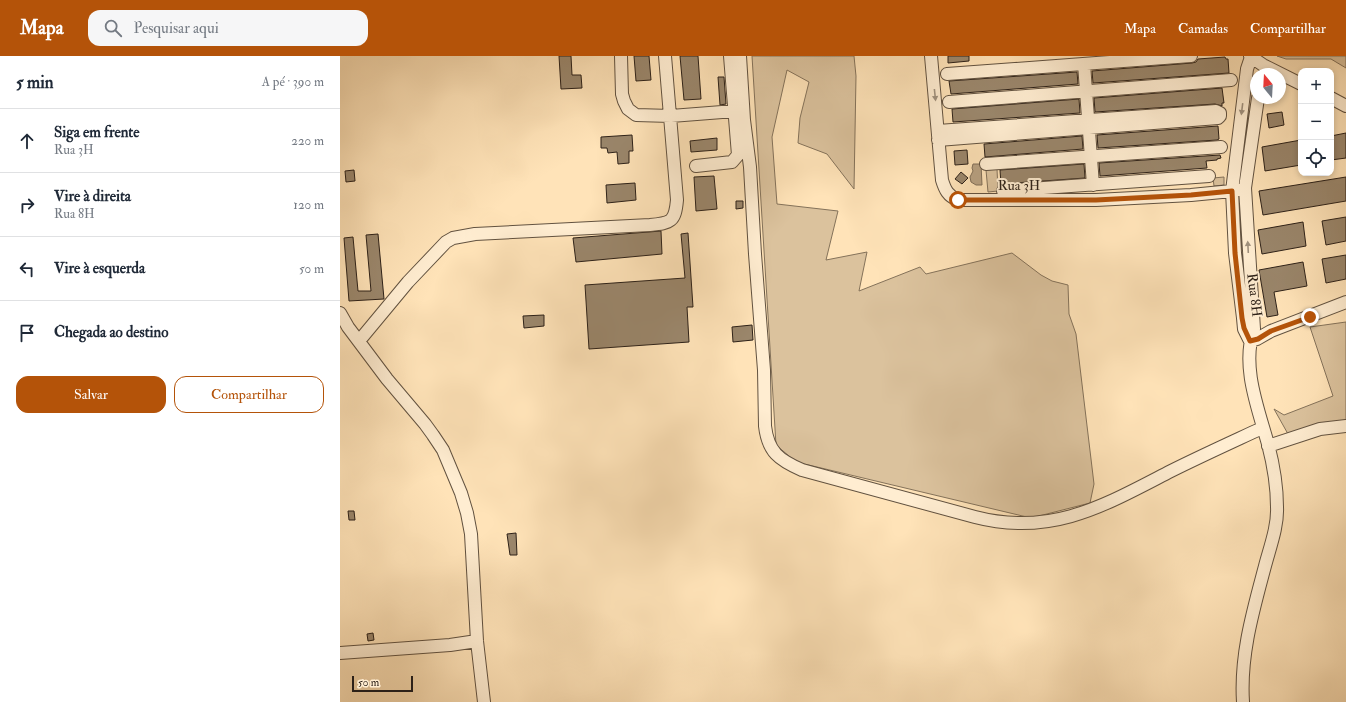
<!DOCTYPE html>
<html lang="pt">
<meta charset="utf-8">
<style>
:root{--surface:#fff;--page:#f6f6f7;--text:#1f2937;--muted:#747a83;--line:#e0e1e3;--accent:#b45309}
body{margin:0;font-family:"IM FELL Double Pica",serif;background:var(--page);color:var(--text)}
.controls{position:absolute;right:12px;top:12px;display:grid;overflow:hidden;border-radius:8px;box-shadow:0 2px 6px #0003}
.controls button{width:36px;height:36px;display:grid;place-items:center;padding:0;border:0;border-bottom:1px solid var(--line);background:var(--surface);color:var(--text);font:20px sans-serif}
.compass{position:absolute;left:910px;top:12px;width:36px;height:36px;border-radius:50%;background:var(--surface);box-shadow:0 2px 6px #0003;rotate:342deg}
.scale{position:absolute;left:12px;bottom:10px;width:61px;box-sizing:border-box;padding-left:4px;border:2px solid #2d2118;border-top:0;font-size:11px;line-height:14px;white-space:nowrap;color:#2d2118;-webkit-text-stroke:3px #ffedd1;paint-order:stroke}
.stop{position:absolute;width:12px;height:12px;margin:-9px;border:3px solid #b45309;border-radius:50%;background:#fff}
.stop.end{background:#b45309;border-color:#fff;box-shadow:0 1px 4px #0008}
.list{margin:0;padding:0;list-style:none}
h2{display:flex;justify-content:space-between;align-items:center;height:52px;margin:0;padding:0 16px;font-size:17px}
h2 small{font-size:13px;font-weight:400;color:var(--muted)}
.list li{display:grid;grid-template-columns:26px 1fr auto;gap:12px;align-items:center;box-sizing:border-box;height:64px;padding:0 16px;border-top:1px solid var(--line)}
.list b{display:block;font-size:15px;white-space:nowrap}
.list p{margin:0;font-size:13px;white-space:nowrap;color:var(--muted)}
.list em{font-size:13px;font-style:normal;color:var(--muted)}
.actions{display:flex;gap:8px;padding:12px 16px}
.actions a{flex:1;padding:9px 0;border:1px solid var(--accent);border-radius:12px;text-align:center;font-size:14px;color:var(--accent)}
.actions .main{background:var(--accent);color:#fff}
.icon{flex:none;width:22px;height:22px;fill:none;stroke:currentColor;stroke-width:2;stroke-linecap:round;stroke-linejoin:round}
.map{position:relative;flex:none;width:1006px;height:646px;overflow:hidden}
header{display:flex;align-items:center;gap:24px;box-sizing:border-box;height:56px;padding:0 20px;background:var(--accent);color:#fff}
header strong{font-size:19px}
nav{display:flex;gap:22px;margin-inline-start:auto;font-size:14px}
.search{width:280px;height:36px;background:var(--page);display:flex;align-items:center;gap:10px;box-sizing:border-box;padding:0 14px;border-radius:12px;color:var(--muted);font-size:15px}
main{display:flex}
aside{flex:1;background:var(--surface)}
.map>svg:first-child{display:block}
.green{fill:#dbc29d;stroke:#84725a}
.water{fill:#b8a182;stroke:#806e58}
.building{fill:#9a866b;stroke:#2d2118}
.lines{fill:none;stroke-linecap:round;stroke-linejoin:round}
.minor-casing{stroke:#625240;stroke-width:14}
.minor{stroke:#ffedd1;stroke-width:12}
.oneway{fill:#a0917e}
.route{stroke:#b45309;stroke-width:5}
.labels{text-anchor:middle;stroke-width:4;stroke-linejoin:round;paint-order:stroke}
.street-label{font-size:14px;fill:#2d2118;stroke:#ffedd1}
</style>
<header>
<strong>Mapa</strong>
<div class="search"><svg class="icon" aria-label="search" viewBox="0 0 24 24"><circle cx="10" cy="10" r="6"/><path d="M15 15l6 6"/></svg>Pesquisar aqui</div>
<nav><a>Mapa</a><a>Camadas</a><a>Compartilhar</a></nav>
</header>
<main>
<aside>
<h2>5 min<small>A pé · 390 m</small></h2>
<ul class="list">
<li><svg class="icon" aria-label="ahead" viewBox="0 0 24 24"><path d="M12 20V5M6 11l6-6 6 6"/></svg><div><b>Siga em frente</b><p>Rua 3H</p></div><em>220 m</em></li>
<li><svg class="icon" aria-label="right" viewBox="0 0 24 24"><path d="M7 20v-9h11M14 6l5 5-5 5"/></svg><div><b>Vire à direita</b><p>Rua 8H</p></div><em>120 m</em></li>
<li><svg class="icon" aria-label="left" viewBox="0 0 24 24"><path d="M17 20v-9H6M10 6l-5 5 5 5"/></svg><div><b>Vire à esquerda</b></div><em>50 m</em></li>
<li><svg class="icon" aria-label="arrive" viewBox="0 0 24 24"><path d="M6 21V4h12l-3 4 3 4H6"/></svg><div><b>Chegada ao destino</b></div></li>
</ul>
<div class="actions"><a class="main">Salvar</a><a>Compartilhar</a></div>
</aside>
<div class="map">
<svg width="1006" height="646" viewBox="0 0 1006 646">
<rect width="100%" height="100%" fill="#ffe3b8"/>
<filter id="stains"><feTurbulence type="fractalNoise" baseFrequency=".005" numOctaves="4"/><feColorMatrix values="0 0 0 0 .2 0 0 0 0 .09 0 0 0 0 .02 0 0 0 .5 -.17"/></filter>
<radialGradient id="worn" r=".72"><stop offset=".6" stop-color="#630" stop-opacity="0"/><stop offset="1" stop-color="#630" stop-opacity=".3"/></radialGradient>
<path class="green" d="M 412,0 L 514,0 L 516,20 L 514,133 L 487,98 L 458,87 L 460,62 L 469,26 L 447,14 L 432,81 L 437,148 L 498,155 L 486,204 L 527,196 L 519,235 L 580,211 L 586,218 L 672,197 L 701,219 L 712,225 L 728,229 L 729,258 L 736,278 L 754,428 L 750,447 L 691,462 L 456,406 L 436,389 Z
M 937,0 L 1006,0 L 1006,12 L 991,3 L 946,3 Z
M 657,113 L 658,135 L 648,136 L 646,114 Z
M 884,121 L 884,129 L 874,130 L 873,122 Z
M 1006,266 L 1006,364 L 948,378 L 934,353 L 944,359 L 993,340 L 970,271 Z"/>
<path class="water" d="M 633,108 L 641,108 L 642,129 L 636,129 L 631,126 L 630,121 L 633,115 L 632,112 Z"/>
<path class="building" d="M 219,0 L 231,0 L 232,19 L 241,19 L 242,32 L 221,33 Z
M 294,0 L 309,0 L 311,24 L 296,25 Z
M 340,0 L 358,0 L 361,43 L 344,44 Z
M 608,0 L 629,0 L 629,5 L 608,7 Z
M 885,1 L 886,3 L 888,3 L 889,17 L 753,27 L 752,15 L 852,7 L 856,6 L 858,3 Z
M 737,16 L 738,28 L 611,38 L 609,25 Z
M 378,21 L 384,21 L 386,48 L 380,49 Z
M 882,32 L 884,47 L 882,47 L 882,50 L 875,48 L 755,56 L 754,42 Z
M 739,43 L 740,57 L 613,66 L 612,53 Z
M 942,56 L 944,69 L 929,72 L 927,58 Z
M 878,70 L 879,83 L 877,84 L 758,92 L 757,79 Z
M 1006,77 L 1006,102 L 991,104 L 991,80 Z
M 292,79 L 293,95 L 289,95 L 289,107 L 278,108 L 277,96 L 268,97 L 267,92 L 261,92 L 261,81 Z
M 742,80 L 743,93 L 645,101 L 644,88 Z
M 377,82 L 377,94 L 351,96 L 350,85 Z
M 961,84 L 961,109 L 925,115 L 922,91 Z
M 627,94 L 628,108 L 615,109 L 614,95 Z
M 880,99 L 881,102 L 877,103 L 877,104 L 866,105 L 867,112 L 760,120 L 759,107 Z
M 744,108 L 745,122 L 661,128 L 660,114 Z
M 14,114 L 15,125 L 6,126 L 5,115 Z
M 621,116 L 628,122 L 622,128 L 615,123 Z
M 374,120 L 377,153 L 356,155 L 354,121 Z
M 1006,121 L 1006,145 L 923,159 L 919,135 Z
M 295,127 L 296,144 L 267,147 L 266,129 Z
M 396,145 L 403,145 L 403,152 L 396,153 Z
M 1006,161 L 1006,185 L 986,189 L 982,165 Z
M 963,166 L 966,190 L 922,198 L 918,174 Z
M 321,175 L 322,198 L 236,206 L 233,182 Z
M 348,177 L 353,251 L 347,251 L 349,286 L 249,293 L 245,229 L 345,222 L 341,178 Z
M 38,178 L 44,243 L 9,245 L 4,182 L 13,181 L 18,235 L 31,235 L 26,179 Z
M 1006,199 L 1006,223 L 986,227 L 982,203 Z
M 963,206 L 967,230 L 934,236 L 938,259 L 927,261 L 919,214 Z
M 204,259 L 204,270 L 184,272 L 183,260 Z
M 412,269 L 413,284 L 393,286 L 392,271 Z
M 8,455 L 14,455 L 15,464 L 9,464 Z
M 176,477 L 177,499 L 170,499 L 167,478 Z
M 33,577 L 34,584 L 28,585 L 27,578 Z"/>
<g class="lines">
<g class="minor-casing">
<path id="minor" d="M 281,0 L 282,38 L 284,45 L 288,53 L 296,59 L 331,60 L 395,55
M 400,0 L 404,64 L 410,111 L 415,198 L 424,314 L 425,370 C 428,396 439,404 462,414 L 635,461 C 712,481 765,449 831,415 C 861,400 892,386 922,372
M 591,0 L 602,124 C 605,134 608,140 618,144 L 756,144 L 851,139 L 892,135 L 905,132
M 910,0 L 923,9 L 961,28
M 744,8 L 753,129
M 607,18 L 851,0
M 991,42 L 1006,50
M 609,46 L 891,24
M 598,75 L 876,55 L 880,57 L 880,60 L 878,62 L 749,72 L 598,84
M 646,108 L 881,91
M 356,110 L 392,106 L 398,99 L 390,0
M 663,135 L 869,120
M 0,257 L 8,271 L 47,323 L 85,368 L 93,379 L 103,394 L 121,437 L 127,457 L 131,478 L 137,585 L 144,646
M 19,285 L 68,226 L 106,186 L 113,182 L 135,178 L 310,169 C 331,167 335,166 337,144 L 325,0
M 910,285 L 904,273 L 903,262 L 895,197 L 892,135 L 907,13 L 911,1
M 910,285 L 917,283 L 931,275 L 1006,246
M 928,390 L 980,373 L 1006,370
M 0,597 L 110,589 L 137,585
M 903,646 C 900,599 913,555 925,510 C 930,491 938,470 937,451 C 937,431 933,407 928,388 C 918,352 901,310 914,273 L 905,132 L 918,42"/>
</g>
<use href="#minor" class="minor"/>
</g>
<defs><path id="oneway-solid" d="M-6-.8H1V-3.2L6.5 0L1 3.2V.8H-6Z"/></defs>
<g class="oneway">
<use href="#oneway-solid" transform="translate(595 39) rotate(84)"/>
<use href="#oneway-solid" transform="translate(902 53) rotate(97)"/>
<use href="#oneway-solid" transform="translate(908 191) rotate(-93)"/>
</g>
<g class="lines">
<path class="route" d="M 618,144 L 756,144 L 851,139 L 892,135 L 895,197 L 902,262 L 904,272 L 910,285 L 918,283 L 931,275 L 970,261"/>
</g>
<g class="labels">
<g class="street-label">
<text x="679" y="134">Rua 3H</text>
<text transform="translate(915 239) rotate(83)" y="5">Rua 8H</text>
</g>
</g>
<rect width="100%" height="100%" filter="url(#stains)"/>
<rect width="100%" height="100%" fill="url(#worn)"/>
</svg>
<div class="controls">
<button>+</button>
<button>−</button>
<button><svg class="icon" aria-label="locate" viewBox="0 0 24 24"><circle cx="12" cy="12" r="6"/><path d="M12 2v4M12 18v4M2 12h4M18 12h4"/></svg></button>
</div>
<svg class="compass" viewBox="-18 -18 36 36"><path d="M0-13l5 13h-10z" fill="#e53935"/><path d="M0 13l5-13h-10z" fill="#747a83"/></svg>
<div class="scale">50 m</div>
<div class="stop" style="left:618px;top:144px"></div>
<div class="stop end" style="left:970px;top:261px"></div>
</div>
</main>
